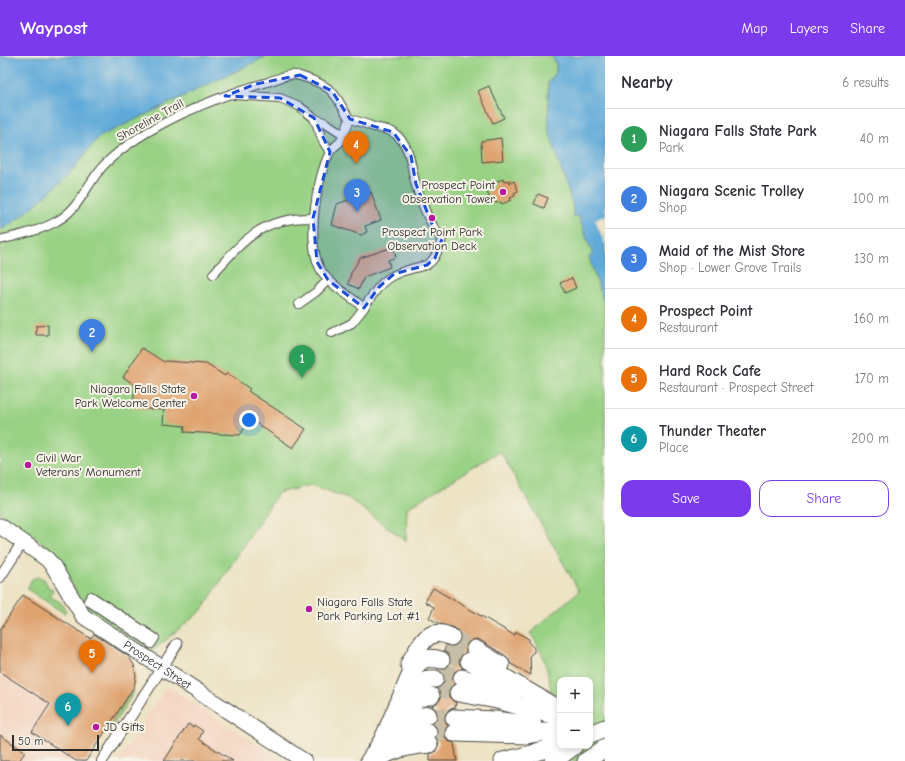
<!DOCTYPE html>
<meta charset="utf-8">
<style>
:root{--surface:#fff;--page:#f2f2f3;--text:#2b2b33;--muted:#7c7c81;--line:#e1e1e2;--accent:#7c3aed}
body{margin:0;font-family:"Comic Neue",sans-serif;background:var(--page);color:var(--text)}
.controls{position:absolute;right:12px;bottom:12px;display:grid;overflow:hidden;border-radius:8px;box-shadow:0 2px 6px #0003}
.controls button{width:36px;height:36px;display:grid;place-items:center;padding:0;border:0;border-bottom:1px solid var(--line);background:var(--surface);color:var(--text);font:20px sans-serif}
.scale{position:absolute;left:12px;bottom:10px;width:87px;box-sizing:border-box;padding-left:4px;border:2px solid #2b2b2b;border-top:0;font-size:11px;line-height:14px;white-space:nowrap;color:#2b2b2b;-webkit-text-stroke:3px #f7f3e8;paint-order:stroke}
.you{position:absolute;left:249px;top:364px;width:14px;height:14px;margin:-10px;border:3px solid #fff;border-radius:50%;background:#1a73e8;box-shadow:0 0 0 6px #1a73e833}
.badge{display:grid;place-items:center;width:26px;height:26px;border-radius:50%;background:var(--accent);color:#fff;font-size:13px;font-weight:700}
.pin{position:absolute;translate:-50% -33px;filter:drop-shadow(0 1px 2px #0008)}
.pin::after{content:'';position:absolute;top:21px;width:14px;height:12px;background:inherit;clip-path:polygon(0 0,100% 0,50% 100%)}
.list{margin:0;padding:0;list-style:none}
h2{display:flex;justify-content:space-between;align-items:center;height:52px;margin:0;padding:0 16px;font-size:17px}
h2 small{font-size:13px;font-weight:400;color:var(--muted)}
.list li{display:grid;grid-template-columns:26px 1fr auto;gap:12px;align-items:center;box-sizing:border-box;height:60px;padding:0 16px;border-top:1px solid var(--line)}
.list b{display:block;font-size:15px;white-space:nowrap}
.list p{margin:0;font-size:13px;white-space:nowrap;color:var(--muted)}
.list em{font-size:13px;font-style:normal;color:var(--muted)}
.actions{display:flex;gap:8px;padding:12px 16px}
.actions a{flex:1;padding:9px 0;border:1px solid var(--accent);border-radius:12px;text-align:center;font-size:14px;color:var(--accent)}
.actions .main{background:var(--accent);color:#fff}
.map{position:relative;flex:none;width:605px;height:705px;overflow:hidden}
header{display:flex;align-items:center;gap:24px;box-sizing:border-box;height:56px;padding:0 20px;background:var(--accent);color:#fff}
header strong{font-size:19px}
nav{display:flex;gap:22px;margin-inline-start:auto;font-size:14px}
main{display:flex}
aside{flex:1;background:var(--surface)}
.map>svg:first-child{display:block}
.built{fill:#f4d3bf}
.green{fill:#9ad285;stroke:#627e58;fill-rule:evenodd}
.water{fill:#61aad9;stroke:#466a82}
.pier{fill:#ede3c5}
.building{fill:#dfa36f}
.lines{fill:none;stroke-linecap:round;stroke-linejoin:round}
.trunk-tunnel{stroke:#c6bea6;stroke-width:17;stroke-dasharray:17 8;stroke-linecap:butt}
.pedestrian-casing{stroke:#484742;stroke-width:10}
.minor-casing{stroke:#484742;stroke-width:12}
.secondary-casing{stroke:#484742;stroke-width:17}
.trunk-casing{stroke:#484742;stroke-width:19}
.pedestrian{stroke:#fff;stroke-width:8}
.minor{stroke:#fff;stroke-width:10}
.secondary{stroke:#fff;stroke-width:15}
.trunk{stroke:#fff;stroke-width:17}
.marked{fill:#1d4ed8;fill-opacity:0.2;stroke:#1d4ed8;stroke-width:3;stroke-dasharray:8 5;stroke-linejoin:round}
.poi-dot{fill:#b5179e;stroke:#f7f3e8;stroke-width:1.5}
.labels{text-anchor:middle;stroke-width:4;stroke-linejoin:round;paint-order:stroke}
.street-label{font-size:12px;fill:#2b2b2b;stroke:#f7f3e8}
.poi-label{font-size:12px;fill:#2b2b2b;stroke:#f7f3e8;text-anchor:start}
</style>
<header>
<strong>Waypost</strong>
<nav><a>Map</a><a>Layers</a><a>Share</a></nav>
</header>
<main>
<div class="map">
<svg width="605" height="705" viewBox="0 0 605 705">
<rect width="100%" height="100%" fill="#f7f3e8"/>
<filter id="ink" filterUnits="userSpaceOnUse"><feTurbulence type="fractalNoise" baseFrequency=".025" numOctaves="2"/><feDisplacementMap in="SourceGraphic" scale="8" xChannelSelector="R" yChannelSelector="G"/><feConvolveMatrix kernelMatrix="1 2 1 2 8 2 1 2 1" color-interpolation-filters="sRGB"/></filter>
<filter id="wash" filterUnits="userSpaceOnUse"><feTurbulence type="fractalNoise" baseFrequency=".012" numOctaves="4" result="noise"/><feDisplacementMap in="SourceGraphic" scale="16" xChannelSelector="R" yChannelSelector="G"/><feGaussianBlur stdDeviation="0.9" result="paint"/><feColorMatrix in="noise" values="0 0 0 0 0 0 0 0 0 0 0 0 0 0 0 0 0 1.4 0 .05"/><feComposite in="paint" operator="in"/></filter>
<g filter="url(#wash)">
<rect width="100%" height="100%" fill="#ede3c5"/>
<path class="built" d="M 23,539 L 88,581 L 91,582 L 94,578 L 124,597 L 134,609 L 136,620 L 134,631 L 86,705 L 0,705 L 0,574 Z
M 167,630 L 282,705 L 119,705 Z"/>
<path class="green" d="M 267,0 L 552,0 L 556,8 L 556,17 L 548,27 L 549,74 L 573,150 L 573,160 L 578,159 L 593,199 L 589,201 L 605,249 L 605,705 L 553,705 C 552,661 557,614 530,577 L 579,535 L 500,395 L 407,452 L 406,485 L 348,442 L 311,429 L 278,437 L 202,554 L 151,596 L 89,557 L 82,548 L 56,496 L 0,457 L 0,174 C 20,164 53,134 69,117 C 81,105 88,91 101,80 ZM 560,624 L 590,624 L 590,690 L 560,690 Z
M 37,521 L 44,523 L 48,531 L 53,534 L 49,540 L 60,546 L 66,555 L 64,557 L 27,533 L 32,523 Z
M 132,634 L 134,636 L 113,669 L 111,667 Z"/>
<path class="water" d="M 0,0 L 267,0 L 101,80 C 88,91 81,105 69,117 C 53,134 20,164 0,174 Z
M 552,0 L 605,0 L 605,249 L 589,201 L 593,198 L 578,159 L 573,161 L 573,150 L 549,74 L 548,27 L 556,17 L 556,8 Z"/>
<path class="pier" d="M 605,160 L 605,189 L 595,163 Z"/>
<g id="blocks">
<path class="building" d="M 489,30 L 504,62 L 493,67 L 478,35 Z
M 501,82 L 503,104 L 482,106 L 481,85 Z
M 503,123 L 504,126 L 509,124 L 510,127 L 514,125 L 518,135 L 514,137 L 515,140 L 510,142 L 511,144 L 502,148 L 501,146 L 496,147 L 495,145 L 491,146 L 487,136 L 494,130 L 493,127 Z
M 371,136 L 381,164 L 365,170 L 367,176 L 361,179 L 332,169 L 337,148 Z
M 538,138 L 548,142 L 544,152 L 534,148 Z
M 393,191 L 396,201 L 388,204 L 390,211 L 364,221 L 359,233 L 348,228 L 351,217 L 360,202 Z
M 572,222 L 576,232 L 565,237 L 560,227 Z
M 48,269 L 48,279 L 36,279 L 36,270 Z
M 142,292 L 164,306 L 166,305 L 206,308 L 225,320 L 227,317 L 250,333 L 248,335 L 306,373 L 293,392 L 250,363 L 240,379 L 184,376 L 185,370 L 163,368 L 164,354 L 133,352 L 135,329 L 123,321 Z
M 433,532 L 514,579 L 516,576 L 529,583 L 529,587 L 534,592 L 534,596 L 530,599 L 531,619 L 511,608 L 506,600 L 480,584 L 475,583 L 467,587 L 466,596 L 460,601 L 459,607 L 463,612 L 454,616 L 452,620 L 454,628 L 448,635 L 449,641 L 456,647 L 455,652 L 449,653 L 444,661 L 448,670 L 444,676 L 445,681 L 448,685 L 454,687 L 457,705 L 430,705 L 430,698 L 435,696 L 439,687 L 436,681 L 438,674 L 433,667 L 437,663 L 438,657 L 432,650 L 440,644 L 441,638 L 437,632 L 443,628 L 445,624 L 444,618 L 437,614 L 443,614 L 448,611 L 451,602 L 444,595 L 445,592 L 446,590 L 452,591 L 457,589 L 461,580 L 455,572 L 440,568 L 429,562 L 434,551 L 425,546 Z
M 23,539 L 88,581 L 91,582 L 94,578 L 128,600 L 134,609 L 136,620 L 134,631 L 86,705 L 76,705 L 32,676 L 50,648 L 0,616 L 0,574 Z
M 188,668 L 193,671 L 194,669 L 203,675 L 199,683 L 233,705 L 164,705 Z
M 0,679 L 25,696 L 19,705 L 0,705 Z"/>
</g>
</g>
<g filter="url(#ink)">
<use href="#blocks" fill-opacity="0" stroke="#484742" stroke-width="1"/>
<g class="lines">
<path class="trunk-tunnel" d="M 451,581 L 475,593
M 444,596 L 469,605
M 437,614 L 462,622
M 433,631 L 458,637
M 428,659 L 454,662
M 428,676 L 454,677"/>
<g class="pedestrian-casing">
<path id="pedestrian" d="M 234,39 L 280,42 L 299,50 L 314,62 L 326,67 L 343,78
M 314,62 L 323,85 L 330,96
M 350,63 C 358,65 366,68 374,71 C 380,73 387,72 394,77 C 412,90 410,110 416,129 C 421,147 430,168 442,183 C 438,194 436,203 427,209 C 391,218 384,219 364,252 C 351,240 332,231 322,216 C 305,190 316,123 330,96 C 332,91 340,88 342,83 C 345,77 347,70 350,63 Z
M 0,184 C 19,179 40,175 57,165 C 81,152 87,126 105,108 C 143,70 218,40 268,26 C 277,23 290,16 300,20 C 310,23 325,28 332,36 C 340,44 343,55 350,63
M 213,218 C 245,183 262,161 313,162
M 299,248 L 316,236 L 328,224
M 332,277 L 352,267 L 364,252
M 91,540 L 155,582 L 151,588 L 150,586 L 88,545 Z"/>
</g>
<g class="minor-casing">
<path id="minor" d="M 0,521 L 22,487
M 102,705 L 177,588"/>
</g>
<g class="secondary-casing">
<g id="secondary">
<path id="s1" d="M 0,470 L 47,503 L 53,510 L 83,560 L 304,705"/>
</g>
</g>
<g class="trunk-casing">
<path id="trunk" d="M 475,593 L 501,609
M 469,605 L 497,617 L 560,654
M 409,608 C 420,590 427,569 451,581
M 462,622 L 499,630 L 514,638
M 458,637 L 497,644 L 560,661
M 408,644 C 415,633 419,621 435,623
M 454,662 L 494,664 L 533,669
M 397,677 L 418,661 L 428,659
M 454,677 L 527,679 L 560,673
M 590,678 L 605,672
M 383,683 L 413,613 C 422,602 428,600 441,604
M 398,689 L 415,678 L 428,676
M 369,705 C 381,688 407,638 431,640
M 375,705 C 391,693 409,690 429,688
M 503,705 L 528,699
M 519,705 L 531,698 L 560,688
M 554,705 L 574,690
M 586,705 L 605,692"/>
</g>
<use href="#pedestrian" class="pedestrian"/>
<use href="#minor" class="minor"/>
<use href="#secondary" class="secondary"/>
<use href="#trunk" class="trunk"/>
</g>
</g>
<path class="marked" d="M 300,19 L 332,35 L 350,63 L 393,76 L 411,100 L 416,128 L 434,173 L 442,183 L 435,202 L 427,209 L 394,218 L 379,231 L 364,252 L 328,224 L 317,206 L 313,162 L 330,96 L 314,62 L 280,42 L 225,40 L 256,28 Z"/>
<g class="poi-dot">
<circle cx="503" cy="136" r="4"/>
<circle cx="432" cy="162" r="4"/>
<circle cx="194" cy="340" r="4"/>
<circle cx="28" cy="409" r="4"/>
<circle cx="309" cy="553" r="4"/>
<circle cx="96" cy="671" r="4"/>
</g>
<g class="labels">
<g class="street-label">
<text transform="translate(150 64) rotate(-29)" y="4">Shoreline Trail</text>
<text dy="4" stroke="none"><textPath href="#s1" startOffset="214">Prospect Street</textPath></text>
</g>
<g class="poi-label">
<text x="495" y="133" text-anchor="end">Prospect Point<tspan x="495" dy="14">Observation Tower</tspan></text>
<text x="432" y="180" text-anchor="middle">Prospect Point Park<tspan x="432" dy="14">Observation Deck</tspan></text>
<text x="186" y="337" text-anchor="end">Niagara Falls State<tspan x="186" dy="14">Park Welcome Center</tspan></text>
<text x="36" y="406">Civil War<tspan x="36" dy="14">Veterans' Monument</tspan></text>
<text x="317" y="550">Niagara Falls State<tspan x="317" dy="14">Park Parking Lot #1</tspan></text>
<text x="104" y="675">JD Gifts</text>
</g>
</g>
</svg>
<div class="controls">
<button>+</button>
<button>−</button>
</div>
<div class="scale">50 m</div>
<div class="you"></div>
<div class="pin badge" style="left:302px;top:322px;background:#2e9e5b">1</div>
<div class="pin badge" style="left:92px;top:296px;background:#3f7fe0">2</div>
<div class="pin badge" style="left:357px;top:156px;background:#3f7fe0">3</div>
<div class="pin badge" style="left:356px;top:108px;background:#e8710a">4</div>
<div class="pin badge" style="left:92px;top:617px;background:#e8710a">5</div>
<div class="pin badge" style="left:68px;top:670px;background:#0f9aa8">6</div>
</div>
<aside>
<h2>Nearby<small>6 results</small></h2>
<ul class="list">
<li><span class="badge" style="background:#2e9e5b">1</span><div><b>Niagara Falls State Park</b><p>Park</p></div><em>40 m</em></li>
<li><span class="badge" style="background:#3f7fe0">2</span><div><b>Niagara Scenic Trolley</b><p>Shop</p></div><em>100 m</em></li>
<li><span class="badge" style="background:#3f7fe0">3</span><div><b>Maid of the Mist Store</b><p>Shop · Lower Grove Trails</p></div><em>130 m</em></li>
<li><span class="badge" style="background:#e8710a">4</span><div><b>Prospect Point</b><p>Restaurant</p></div><em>160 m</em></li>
<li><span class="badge" style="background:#e8710a">5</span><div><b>Hard Rock Cafe</b><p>Restaurant · Prospect Street</p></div><em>170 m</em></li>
<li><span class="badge" style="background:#0f9aa8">6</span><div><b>Thunder Theater</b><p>Place</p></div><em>200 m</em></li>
</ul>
<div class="actions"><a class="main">Save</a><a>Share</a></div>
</aside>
</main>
